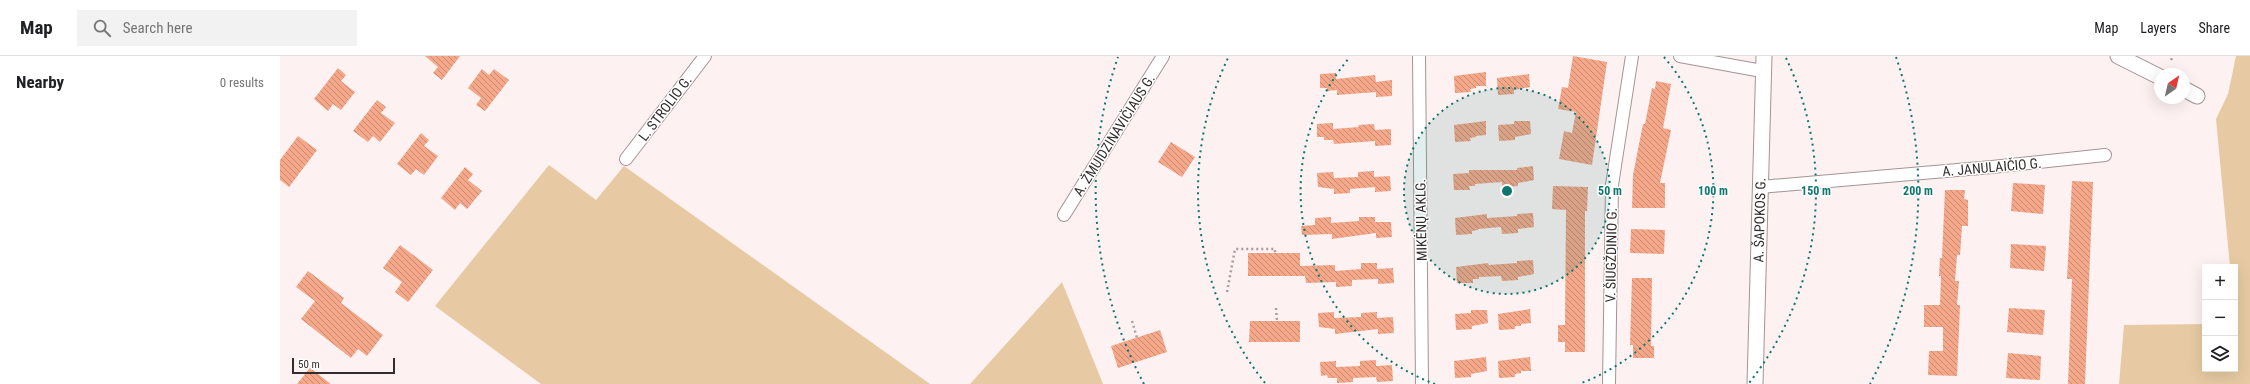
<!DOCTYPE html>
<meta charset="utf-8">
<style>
:root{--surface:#fff;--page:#f2f2f2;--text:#202124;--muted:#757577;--line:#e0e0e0}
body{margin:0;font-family:"Roboto Condensed",sans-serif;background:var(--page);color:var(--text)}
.controls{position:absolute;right:12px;bottom:12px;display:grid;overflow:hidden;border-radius:0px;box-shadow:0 4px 16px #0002}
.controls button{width:36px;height:36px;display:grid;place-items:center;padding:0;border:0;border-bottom:1px solid var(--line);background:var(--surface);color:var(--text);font:20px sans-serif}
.compass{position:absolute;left:1874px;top:12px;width:36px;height:36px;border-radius:50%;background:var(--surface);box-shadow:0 4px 16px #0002;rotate:34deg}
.scale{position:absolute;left:12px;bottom:10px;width:103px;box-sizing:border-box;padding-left:4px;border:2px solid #342d2d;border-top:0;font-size:11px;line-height:14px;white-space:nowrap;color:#342d2d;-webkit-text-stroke:3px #fff;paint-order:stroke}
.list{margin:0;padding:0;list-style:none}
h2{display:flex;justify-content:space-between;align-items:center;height:52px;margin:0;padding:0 16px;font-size:17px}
h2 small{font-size:13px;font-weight:400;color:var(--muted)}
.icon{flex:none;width:22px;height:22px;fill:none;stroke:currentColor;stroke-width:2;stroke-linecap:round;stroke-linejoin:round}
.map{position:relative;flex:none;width:1970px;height:328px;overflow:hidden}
header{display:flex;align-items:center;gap:24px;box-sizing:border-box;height:56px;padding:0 20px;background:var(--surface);border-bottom:1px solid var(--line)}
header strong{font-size:19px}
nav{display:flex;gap:22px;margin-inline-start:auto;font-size:14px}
.search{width:280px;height:36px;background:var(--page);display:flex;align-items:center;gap:10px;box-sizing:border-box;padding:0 14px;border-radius:0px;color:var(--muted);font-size:15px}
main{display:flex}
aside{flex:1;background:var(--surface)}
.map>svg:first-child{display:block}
.grass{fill:#e7caa3}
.building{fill:url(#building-back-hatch)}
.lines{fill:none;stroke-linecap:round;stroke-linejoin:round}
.minor-casing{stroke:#a59395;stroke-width:14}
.tertiary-casing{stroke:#a59395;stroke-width:17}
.path{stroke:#a79d9e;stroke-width:2.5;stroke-dasharray:2 3;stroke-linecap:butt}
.minor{stroke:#fff;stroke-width:12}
.tertiary{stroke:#fff;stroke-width:15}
.ring{fill:none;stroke:#0f766e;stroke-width:2;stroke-dasharray:2 4}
.labels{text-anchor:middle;stroke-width:3;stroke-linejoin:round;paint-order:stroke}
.street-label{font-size:14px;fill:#342d2d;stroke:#fff}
.centre{fill:#0f766e;stroke:#fff;stroke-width:2}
.ring-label{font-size:12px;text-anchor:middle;font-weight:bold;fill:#0f766e;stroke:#fff;stroke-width:3;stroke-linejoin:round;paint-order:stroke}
</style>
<header>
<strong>Map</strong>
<div class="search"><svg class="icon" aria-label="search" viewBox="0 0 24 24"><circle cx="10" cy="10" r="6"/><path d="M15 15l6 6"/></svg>Search here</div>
<nav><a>Map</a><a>Layers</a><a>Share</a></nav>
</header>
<main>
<aside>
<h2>Nearby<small>0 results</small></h2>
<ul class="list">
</ul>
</aside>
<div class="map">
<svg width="1970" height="328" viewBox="0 0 1970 328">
<defs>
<pattern id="building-back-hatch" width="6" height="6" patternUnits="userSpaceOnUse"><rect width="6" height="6" fill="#f5a889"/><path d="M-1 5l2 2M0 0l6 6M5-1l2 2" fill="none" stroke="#c78970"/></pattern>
</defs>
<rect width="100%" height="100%" fill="#fdf1f2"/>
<path class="grass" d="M 1956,0 L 1970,0 L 1970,328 L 1839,328 L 1844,269 L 1925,268 L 1925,313 L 1955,313 L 1955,211 L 1950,211 L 1936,63 L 1948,38 Z
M 269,109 L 316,144 L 344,110 L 650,328 L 261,328 L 155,250 Z
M 782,226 L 823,328 L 690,328 Z"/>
<path class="building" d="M 145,0 L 180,0 L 162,24 L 153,17 L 158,11 Z
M 1293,0 L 1327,6 L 1312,109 L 1279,103 L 1284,75 L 1292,77 L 1296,56 L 1278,53 L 1282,31 L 1288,32 Z
M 58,12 L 66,19 L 61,25 L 75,36 L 61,54 L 53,48 L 48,55 L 34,43 Z
M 202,13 L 209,19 L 214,13 L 229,24 L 205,55 L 196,49 L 201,42 L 188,32 Z
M 1206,16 L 1206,30 L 1196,30 L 1196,32 L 1190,33 L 1191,36 L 1175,37 L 1174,20 Z
M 1056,17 L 1056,23 L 1095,19 L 1096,26 L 1112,24 L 1112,40 L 1096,41 L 1096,36 L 1057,39 L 1057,34 L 1047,35 L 1047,32 L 1040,32 L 1040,18 Z
M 1249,18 L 1250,31 L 1234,34 L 1234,38 L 1218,39 L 1217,22 Z
M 1376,25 L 1391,28 L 1383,72 L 1391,74 L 1380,127 L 1385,127 L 1385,152 L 1352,152 L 1353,119 L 1363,68 L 1365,68 L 1372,32 L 1375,33 Z
M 97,44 L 106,51 L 101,57 L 115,67 L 100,86 L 93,80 L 88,86 L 73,75 Z
M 1206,65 L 1206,79 L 1196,80 L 1196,81 L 1190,82 L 1191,85 L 1175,86 L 1174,69 Z
M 1234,65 L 1250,65 L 1251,78 L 1235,81 L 1235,84 L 1219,85 L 1218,69 L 1234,68 Z
M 1053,67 L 1053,73 L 1079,71 L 1078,69 L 1094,68 L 1095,74 L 1111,73 L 1111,89 L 1095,90 L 1095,85 L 1054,88 L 1053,84 L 1044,84 L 1044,81 L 1037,81 L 1037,68 Z
M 141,77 L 149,84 L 144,90 L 158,100 L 144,119 L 136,113 L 131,119 L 117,108 Z
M 18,80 L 37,94 L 9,131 L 0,124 L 0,104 Z
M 891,86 L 915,101 L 902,121 L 878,106 Z
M 1253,110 L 1254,124 L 1238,127 L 1238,130 L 1222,131 L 1222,126 L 1195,128 L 1195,130 L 1189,130 L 1190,134 L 1174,134 L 1173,118 L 1189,117 L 1189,114 L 1237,114 L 1237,112 Z
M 185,111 L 193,118 L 188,124 L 202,135 L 187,153 L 180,147 L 175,154 L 161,142 Z
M 1094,115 L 1094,121 L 1110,120 L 1111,135 L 1095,136 L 1095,131 L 1070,133 L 1070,137 L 1054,138 L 1054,133 L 1038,131 L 1037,117 L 1053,116 L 1054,122 L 1078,121 L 1078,116 Z
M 1792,125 L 1813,126 L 1805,328 L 1788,328 L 1792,223 L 1787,223 Z
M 1733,127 L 1765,129 L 1763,158 L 1731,155 Z
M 1273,130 L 1308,131 L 1307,155 L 1305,155 L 1305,296 L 1285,296 L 1285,286 L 1278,286 L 1278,269 L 1285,269 L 1286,154 L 1272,153 Z
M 1665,134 L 1685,134 L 1684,143 L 1688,144 L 1688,170 L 1682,170 L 1680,199 L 1677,199 L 1675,225 L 1679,225 L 1677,249 L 1680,249 L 1677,320 L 1648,319 L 1649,295 L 1663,295 L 1663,271 L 1644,271 L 1644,249 L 1660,249 L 1661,220 L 1659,220 L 1660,202 L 1662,202 Z
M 1253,157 L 1254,171 L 1238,173 L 1238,177 L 1222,178 L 1221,171 L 1198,173 L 1198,174 L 1192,175 L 1192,178 L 1176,179 L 1175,162 L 1207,158 L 1207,162 L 1237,160 L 1237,158 Z
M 1051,161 L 1051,167 L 1079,165 L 1079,161 L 1095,161 L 1095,166 L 1111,166 L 1112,181 L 1096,182 L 1096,177 L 1052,183 L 1052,178 L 1022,179 L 1021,170 L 1035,169 L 1035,162 Z
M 1351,173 L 1385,174 L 1384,198 L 1350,197 Z
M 1731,188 L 1766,190 L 1764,215 L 1730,212 Z
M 120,189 L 153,214 L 128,246 L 115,236 L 122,226 L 103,212 Z
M 968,197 L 1020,197 L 1020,210 L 1055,209 L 1055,215 L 1081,213 L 1081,207 L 1097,207 L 1097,213 L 1113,212 L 1114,227 L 1098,228 L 1098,223 L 1072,224 L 1072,230 L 1056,231 L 1056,226 L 1026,227 L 1025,220 L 968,220 Z
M 1253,204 L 1254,218 L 1238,221 L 1238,224 L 1222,225 L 1221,220 L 1199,221 L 1199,223 L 1193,223 L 1193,227 L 1177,227 L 1176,211 L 1208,207 L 1209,209 L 1237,207 L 1237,205 Z
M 28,215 L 64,242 L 61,247 L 103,279 L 87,300 L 78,293 L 71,302 L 21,263 L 35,245 L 16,231 Z
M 1352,222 L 1372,222 L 1371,290 L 1374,290 L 1374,302 L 1353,302 L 1353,289 L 1350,289 Z
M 1729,252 L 1765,254 L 1763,279 L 1727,276 Z
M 1250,253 L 1251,267 L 1241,268 L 1241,270 L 1235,270 L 1235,273 L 1219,274 L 1218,258 Z
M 1191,254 L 1207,254 L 1208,267 L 1192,270 L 1192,273 L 1176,274 L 1175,258 L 1191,257 Z
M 1054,256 L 1054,262 L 1081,261 L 1081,257 L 1097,256 L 1097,262 L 1113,261 L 1114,277 L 1098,278 L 1098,273 L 1055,278 L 1055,273 L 1039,271 L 1038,257 Z
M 970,265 L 1020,265 L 1020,286 L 969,286 Z
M 880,274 L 887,296 L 838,312 L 831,290 Z
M 1728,297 L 1761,300 L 1760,324 L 1726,322 Z
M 1206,301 L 1207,315 L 1191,318 L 1191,321 L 1175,322 L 1174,305 Z
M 1250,301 L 1251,315 L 1241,315 L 1241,317 L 1235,318 L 1235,321 L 1219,322 L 1218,305 Z
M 1096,304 L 1096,310 L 1112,309 L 1113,325 L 1097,326 L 1096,321 L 1073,322 L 1073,326 L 1057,327 L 1057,322 L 1048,322 L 1047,319 L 1041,320 L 1040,306 L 1056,305 L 1056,311 L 1080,310 L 1080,305 Z
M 30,312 L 51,328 L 17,328 Z"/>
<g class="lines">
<g class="minor-casing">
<path id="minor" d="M 1139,0 L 1142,328
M 1400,0 L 1482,15
M 346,103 L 425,0
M 1480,131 L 1712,111 L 1825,99
M 784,159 L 883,0
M 1329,328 L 1332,129 L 1352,0"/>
</g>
<g class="tertiary-casing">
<g id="tertiary">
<path d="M 1838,0 L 1880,21"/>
<path d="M 1904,33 L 1917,40"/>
<path id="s1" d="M 1475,328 L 1484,0"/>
</g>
</g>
<path class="path" d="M 1891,4 L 1893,0
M 947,236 L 955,193 L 995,193 L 995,197
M 996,252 L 997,265
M 852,265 L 857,282"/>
<use href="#minor" class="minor"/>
<use href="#tertiary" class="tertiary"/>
</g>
<circle cx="1227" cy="135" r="103" fill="#0f766e" fill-opacity=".12"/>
<g class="ring">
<circle cx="1227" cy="135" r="103"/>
<path d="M1155 328A206 206 0 0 1 1070 1M1384 1A206 206 0 0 1 1299 328"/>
<path d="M985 327A309 309 0 0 1 948 2M1506 2A309 309 0 0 1 1469 327"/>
<path d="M864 328A411 411 0 0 1 838 1M1616 1A411 411 0 0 1 1590 328"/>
</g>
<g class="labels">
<g class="street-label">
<text transform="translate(385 52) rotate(-53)" y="5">L. STROLIO G.</text>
<text transform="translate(834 79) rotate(-58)" y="5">A. ŽMUIDZINAVIČIAUS G.</text>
<text transform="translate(1712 111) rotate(-5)" y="5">A. JANULAIČIO G.</text>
<text transform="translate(1141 164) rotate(-91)" y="5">MIKĖNŲ AKLG.</text>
<text dy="5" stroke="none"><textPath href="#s1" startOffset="164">A. ŠAPOKOS G.</textPath></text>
<text transform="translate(1331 199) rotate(-89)" y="5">V. ŠIUGŽDINIO G.</text>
</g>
</g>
<circle cx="1227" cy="135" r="6" class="centre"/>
<g class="ring-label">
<text x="1330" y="139">50 m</text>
<text x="1433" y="139">100 m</text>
<text x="1536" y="139">150 m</text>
<text x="1638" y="139">200 m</text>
</g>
</svg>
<div class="controls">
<button>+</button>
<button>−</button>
<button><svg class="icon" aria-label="layers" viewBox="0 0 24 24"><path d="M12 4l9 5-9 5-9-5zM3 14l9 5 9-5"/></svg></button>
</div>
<svg class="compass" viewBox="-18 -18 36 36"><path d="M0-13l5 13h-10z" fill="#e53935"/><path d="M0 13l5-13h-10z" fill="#757577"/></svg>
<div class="scale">50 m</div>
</div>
</main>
